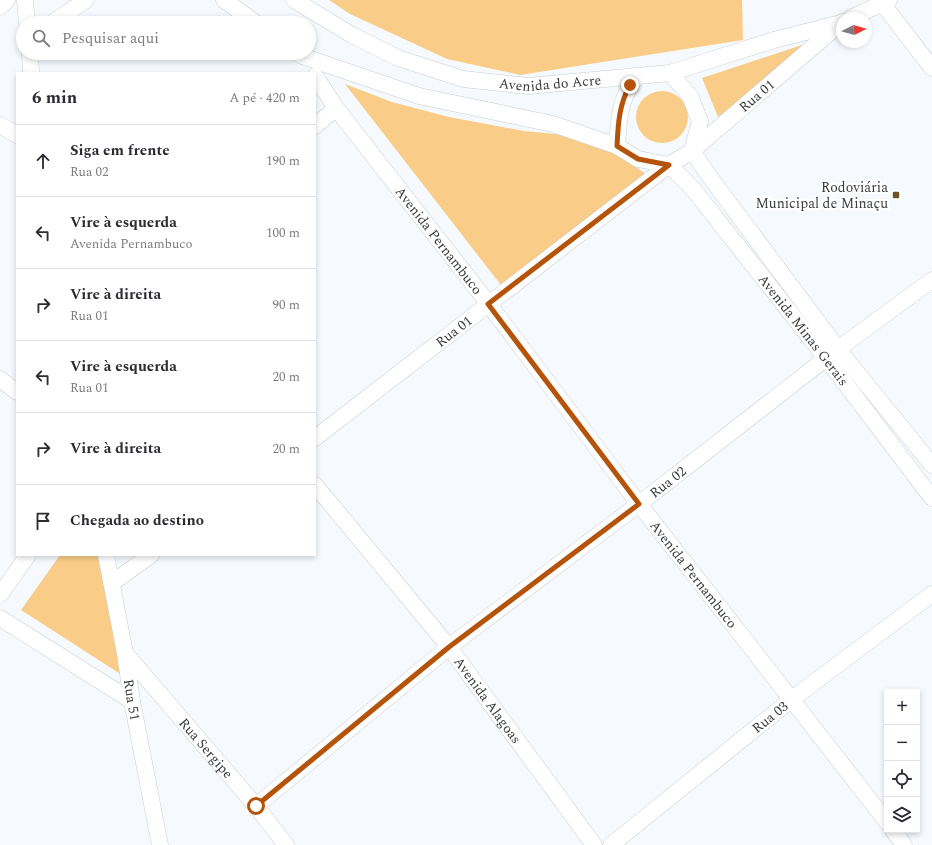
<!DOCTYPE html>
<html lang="pt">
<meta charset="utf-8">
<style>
:root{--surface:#fff;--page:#f7f7f7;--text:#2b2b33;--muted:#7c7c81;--line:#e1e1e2}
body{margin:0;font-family:Spectral,serif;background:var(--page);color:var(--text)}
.controls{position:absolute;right:12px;bottom:12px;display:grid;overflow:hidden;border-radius:0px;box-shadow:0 2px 6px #0003}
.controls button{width:36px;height:36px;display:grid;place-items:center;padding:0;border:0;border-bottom:1px solid var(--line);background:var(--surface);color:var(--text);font:20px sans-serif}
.compass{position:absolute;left:836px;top:12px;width:36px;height:36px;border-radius:50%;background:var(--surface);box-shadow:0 2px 6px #0003;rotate:84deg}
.stop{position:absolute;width:12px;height:12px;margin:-9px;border:3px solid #b45309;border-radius:50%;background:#fff}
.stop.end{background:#b45309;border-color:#fff;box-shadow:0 1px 4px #0008}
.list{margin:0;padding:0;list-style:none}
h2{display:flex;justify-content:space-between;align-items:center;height:52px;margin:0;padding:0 16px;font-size:17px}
h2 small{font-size:13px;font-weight:400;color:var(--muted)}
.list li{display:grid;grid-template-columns:26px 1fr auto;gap:12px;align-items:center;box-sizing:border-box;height:72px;padding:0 16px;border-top:1px solid var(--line)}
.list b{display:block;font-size:15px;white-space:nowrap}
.list p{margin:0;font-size:13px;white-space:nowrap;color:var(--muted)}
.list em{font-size:13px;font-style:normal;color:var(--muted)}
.icon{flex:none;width:22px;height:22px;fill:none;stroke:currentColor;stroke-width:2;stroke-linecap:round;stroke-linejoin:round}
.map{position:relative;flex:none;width:932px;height:845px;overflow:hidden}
.search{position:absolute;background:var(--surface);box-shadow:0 2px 6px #0003;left:16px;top:16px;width:300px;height:44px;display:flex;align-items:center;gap:10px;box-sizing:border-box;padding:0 14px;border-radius:22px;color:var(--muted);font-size:15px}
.panel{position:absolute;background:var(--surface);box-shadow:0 2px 6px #0003;left:16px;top:72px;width:300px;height:484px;border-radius:0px}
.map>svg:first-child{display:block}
.green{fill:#f9cd87}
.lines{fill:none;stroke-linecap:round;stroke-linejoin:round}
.street-casing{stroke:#c7ccd2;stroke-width:17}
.street{stroke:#fff;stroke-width:16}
.route{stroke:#b45309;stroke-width:5}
.poi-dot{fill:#705427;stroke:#fff;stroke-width:1.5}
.labels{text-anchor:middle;stroke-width:4;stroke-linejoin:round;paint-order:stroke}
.street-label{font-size:14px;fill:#393b3d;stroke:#fff}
.poi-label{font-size:14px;fill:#393b3d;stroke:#fff;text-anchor:end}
</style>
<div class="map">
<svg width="932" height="845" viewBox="0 0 932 845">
<rect width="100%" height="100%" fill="#f6faff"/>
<path class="green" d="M 329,0 L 742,0 L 743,40 L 520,75 L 447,59 L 350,14 Z
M 817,40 L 718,117 L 702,78 Z
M 345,84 L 392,102 L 449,117 L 524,131 L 576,136 L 625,159 L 650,177 L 504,289 Z
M636 117a26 26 0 1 1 52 0a26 26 0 1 1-52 0Z
M 60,555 L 99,555 L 128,679 L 21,610 Z"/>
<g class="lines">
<g class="street-casing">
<g id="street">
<path d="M 25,0 L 27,23"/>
<path d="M 224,0 L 256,23"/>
<path id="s1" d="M 294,0 L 352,35 L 398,58 L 463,79 L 528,86 L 670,73 L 774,40 L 837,24"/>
<path d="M 882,3 L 932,68"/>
<path d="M 0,7 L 7,0"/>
<path d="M 851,18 L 889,0"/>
<path d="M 52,23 L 86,0"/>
<path d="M 30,53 L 31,73"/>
<path d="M 298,53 L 302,56 L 419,96 L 553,124 L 617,146 L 638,159 L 669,165"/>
<path d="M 670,73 L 690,96 L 700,121 L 692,151 L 712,180 L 838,349 L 932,465"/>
<path id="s2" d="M 315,76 L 336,108 L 488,303 L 639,504 L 887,822"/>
<path d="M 0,125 L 17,135"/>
<path d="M 315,126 L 336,108"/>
<path d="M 617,146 C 619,119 619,98 637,77"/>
<path id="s3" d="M 669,165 L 693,189 L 826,358 L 932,498"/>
<path d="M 0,379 L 17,392"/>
<path id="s4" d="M 315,438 L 669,165 L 692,151 L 842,22"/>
<path id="s5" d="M 315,485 L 449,647 L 594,845"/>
<path id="s6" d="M 106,555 L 125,653 L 132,701 L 160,845"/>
<path d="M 112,583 L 151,555"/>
<path d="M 0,595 L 28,555"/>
<path d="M 0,618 L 132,701"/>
<path id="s7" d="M 125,653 L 256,806 L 286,845"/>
<path id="s8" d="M 256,806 L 449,647 L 639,504 L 838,349 L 932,280"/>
<path d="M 893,830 L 904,845"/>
<path id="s9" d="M 611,845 L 792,699 L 932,594"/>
</g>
</g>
<use href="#street" class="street"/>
</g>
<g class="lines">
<path class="route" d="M 256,806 L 449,647 L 639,504 L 488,304 L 669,165 L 638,159 L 617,146 C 618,125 619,104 630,85"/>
</g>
<rect class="poi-dot" x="892" y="191" width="8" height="8" rx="2"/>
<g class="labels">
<g class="street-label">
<text dy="5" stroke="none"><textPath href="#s1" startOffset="275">Avenida do Acre</textPath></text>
<text dy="5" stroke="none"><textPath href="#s4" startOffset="559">Rua 01</textPath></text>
<text dy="5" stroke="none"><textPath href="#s2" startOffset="206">Avenida Pernambuco</textPath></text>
<text dy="5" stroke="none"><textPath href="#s4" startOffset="175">Rua 01</textPath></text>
<text dy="5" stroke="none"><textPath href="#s3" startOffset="213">Avenida Minas Gerais</textPath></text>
<text dy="5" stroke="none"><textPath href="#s8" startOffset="524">Rua 02</textPath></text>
<text dy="5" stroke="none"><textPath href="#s2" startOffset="626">Avenida Pernambuco</textPath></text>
<text dy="5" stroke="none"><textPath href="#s6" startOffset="147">Rua 51</textPath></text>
<text dy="5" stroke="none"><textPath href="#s5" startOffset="276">Avenida Alagoas</textPath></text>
<text dy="5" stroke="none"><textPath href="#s9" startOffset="204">Rua 03</textPath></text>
<text dy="5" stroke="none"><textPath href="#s7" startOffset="125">Rua Sergipe</textPath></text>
</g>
<g class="poi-label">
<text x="888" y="192">Rodoviária<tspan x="888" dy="16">Municipal de Minaçu</tspan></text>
</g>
</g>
</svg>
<div class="controls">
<button>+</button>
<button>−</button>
<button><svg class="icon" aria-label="locate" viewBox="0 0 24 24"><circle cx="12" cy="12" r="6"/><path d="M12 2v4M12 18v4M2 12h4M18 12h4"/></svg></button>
<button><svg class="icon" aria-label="layers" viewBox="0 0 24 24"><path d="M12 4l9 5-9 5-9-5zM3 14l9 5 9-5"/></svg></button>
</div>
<svg class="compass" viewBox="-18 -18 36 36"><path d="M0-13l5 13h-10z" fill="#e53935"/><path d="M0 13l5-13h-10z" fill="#7c7c81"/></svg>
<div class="stop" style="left:256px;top:806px"></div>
<div class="stop end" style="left:630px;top:85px"></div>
<div class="search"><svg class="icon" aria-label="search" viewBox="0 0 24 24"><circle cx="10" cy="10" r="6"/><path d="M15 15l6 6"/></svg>Pesquisar aqui</div>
<section class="panel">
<h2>6 min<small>A pé · 420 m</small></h2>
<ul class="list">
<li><svg class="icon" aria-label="ahead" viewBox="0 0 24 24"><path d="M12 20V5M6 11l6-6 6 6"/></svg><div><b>Siga em frente</b><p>Rua 02</p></div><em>190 m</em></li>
<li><svg class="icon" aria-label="left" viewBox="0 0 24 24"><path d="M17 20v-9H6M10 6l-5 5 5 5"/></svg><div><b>Vire à esquerda</b><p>Avenida Pernambuco</p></div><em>100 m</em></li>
<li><svg class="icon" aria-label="right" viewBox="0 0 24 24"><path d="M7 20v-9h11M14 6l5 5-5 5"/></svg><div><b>Vire à direita</b><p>Rua 01</p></div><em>90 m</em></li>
<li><svg class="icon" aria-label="left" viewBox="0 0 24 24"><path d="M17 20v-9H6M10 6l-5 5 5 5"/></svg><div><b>Vire à esquerda</b><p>Rua 01</p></div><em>20 m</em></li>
<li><svg class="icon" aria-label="right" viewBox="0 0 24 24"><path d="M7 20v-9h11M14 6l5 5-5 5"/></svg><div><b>Vire à direita</b></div><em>20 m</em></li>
<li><svg class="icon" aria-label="arrive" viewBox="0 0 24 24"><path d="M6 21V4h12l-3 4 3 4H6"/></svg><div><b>Chegada ao destino</b></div></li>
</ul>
</section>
</div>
